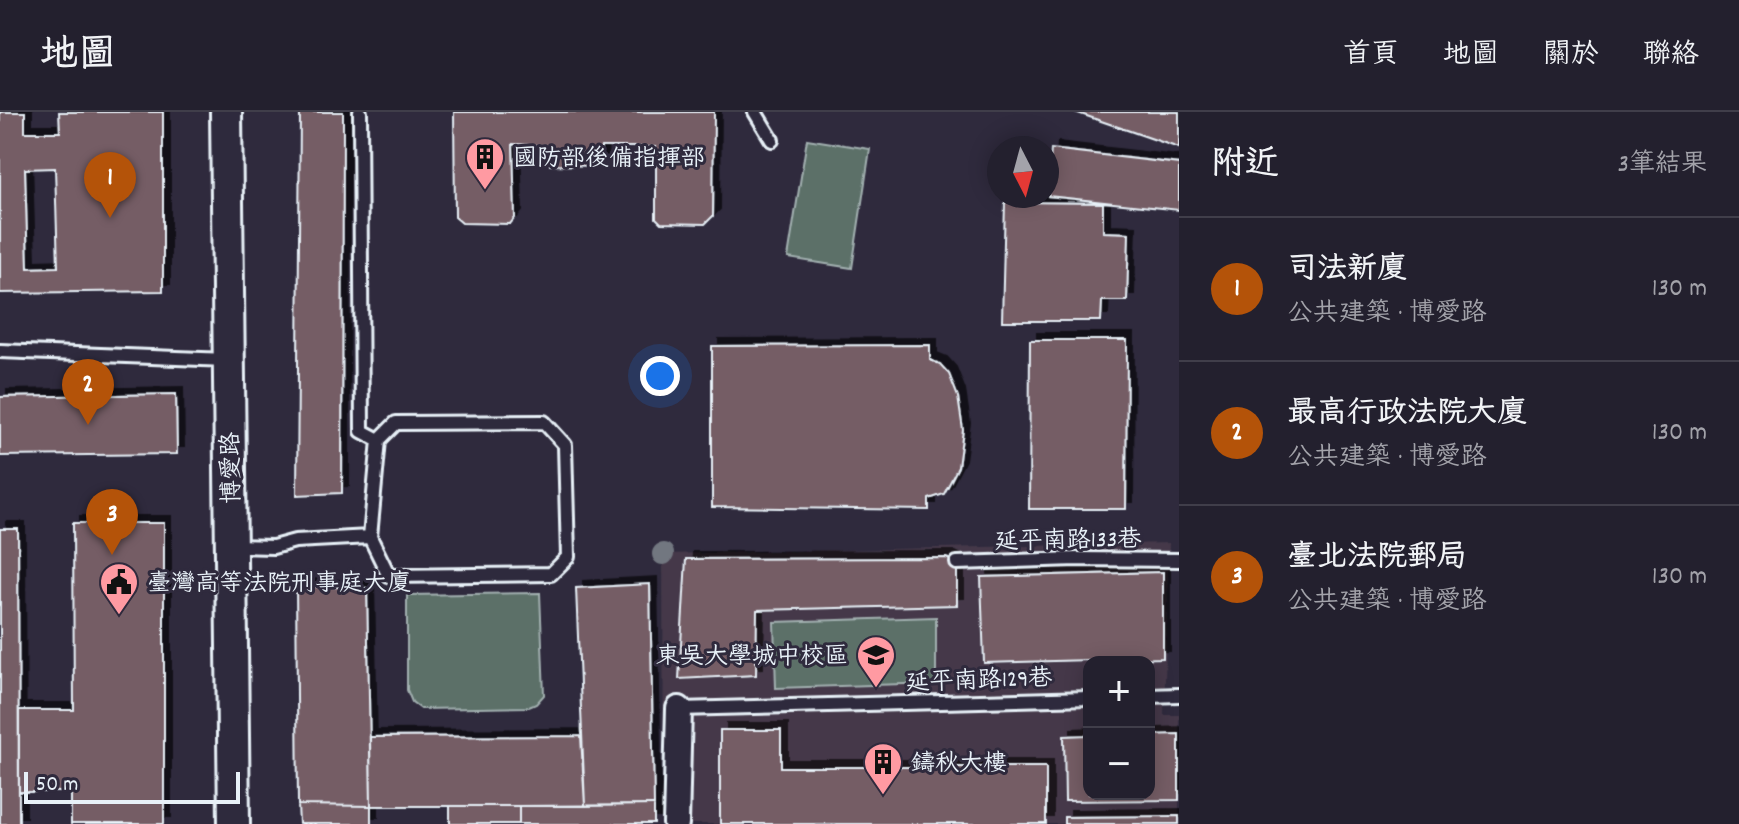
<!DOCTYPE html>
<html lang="zh-TW">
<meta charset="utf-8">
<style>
:root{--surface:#23202e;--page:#2f2d3a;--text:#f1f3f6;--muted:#a3a3aa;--line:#403e4a;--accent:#b45309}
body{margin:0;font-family:Dekko,"LXGW WenKai TC",sans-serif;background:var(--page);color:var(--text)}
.controls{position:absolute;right:24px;bottom:24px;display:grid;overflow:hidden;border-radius:16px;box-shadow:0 4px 20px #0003}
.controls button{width:72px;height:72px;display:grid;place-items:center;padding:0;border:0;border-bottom:2px solid var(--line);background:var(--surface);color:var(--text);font:40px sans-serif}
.compass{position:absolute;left:987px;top:24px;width:72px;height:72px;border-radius:50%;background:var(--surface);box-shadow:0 4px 20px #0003;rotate:174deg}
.scale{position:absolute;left:24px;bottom:20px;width:216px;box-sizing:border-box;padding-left:8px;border:4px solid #e8f1f8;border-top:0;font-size:22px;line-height:28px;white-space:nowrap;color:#e8f1f8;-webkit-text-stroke:6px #2f2a3d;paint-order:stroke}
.you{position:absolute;left:660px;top:264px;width:28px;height:28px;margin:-20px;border:6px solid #fff;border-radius:50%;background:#1a73e8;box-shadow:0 0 0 12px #1a73e833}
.badge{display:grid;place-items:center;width:52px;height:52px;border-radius:50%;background:var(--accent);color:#fff;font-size:26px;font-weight:700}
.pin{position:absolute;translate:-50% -66px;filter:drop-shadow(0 2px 4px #0008)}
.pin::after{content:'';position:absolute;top:42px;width:28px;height:24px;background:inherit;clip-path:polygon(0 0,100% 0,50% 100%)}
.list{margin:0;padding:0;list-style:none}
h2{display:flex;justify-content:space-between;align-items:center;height:104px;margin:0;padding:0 32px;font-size:34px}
h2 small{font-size:26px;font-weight:400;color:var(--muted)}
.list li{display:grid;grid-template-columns:52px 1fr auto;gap:24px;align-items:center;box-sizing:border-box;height:144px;padding:0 32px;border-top:2px solid var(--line)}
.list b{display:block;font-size:30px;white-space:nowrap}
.list p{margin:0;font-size:26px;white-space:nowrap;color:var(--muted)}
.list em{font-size:26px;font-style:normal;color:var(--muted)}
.map{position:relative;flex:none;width:1179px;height:712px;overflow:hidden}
header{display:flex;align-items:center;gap:48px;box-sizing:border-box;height:112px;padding:0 40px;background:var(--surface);border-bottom:2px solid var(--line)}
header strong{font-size:38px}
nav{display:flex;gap:44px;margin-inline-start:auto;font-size:28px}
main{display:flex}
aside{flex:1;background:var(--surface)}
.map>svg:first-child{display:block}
.built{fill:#443949;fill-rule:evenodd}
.green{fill:#5b6f68;stroke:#a2b0b0;stroke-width:2}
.building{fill:#745d65;stroke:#e8f1f8;stroke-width:2;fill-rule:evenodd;filter:url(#shadow)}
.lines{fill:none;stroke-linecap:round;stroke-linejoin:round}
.service-casing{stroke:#e8f1f8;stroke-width:18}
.minor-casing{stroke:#e8f1f8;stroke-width:30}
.tertiary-casing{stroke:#e8f1f8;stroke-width:36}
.service{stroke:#2f2a3d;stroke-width:12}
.minor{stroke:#2f2a3d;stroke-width:24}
.tertiary{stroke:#2f2a3d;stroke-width:30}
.tree{fill:#727780}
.labels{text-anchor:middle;stroke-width:6;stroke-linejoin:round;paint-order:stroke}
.poi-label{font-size:24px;fill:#e8f1f8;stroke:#2f2a3d;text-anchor:start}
.street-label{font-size:24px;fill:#e8f1f8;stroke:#2f2a3d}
</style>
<header>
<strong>地圖</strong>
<nav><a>首頁</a><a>地圖</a><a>關於</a><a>聯絡</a></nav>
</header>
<main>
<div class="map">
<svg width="1179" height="712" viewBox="0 0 1179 712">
<defs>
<filter id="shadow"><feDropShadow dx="7" dy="-7" stdDeviation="0" flood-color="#0009"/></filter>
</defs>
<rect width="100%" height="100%" fill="#2f2a3d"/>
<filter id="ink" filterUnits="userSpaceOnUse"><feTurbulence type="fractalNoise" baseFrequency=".0125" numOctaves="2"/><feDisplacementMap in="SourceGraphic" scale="16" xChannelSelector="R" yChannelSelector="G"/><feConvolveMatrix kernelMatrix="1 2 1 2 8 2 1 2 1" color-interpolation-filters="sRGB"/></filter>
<g filter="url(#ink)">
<path class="built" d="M 1169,431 L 1164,603 L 1179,603 L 1179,712 L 664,712 L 663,442 ZM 1089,550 L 1149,550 L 1149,682 L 1089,682 Z"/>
<path class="green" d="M 807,27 L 870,37 L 852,156 L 788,146 Z
M 540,481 L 544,583 L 536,592 L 529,595 L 421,597 L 412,590 L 407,578 L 407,483 Z
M 936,505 L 936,571 L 776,576 L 774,510 Z"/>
<path class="building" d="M 0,0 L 25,0 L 25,20 L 60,20 L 59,0 L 163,0 L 163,179 L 0,181 ZM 55,56 L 58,155 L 28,156 L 25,57 Z
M 300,0 L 343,0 L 342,381 L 297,383 Z
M 454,0 L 714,0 L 713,104 L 705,112 L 661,111 L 656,106 L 656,35 L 601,35 L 600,54 L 550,53 L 549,34 L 513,32 L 515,106 L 510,112 L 462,111 L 455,105 Z
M 1075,0 L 1179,0 L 1179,36 Z
M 1051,37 L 1179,52 L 1179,98 L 1048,84 Z
M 1005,90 L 1103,91 L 1103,120 L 1129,121 L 1127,189 L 1102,189 L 1101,209 L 1002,209 Z
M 1030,228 L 1127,228 L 1126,397 L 1029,397 Z
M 930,233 L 930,248 L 940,252 L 949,262 L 958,285 L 963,318 L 958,355 L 944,382 L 929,387 L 929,398 L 712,395 L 712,234 Z
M 176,282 L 177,342 L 0,344 L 0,285 Z
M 73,411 L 164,411 L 164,712 L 71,712 L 71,680 L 19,680 L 19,598 L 74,598 Z
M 0,417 L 18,417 L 19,712 L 0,712 Z
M 946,446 L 957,451 L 957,493 L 757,498 L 756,563 L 679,567 L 686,447 Z
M 1163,460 L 1163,546 L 984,551 L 981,465 Z
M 650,472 L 654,693 L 585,694 L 576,476 Z
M 296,474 L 367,476 L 371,694 L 298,693 Z
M 720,618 L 781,618 L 781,655 L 1046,655 L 1046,712 L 720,712 Z
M 1179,622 L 1179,688 L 1065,689 L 1064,624 L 1089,623 L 1089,682 L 1149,682 L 1149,623 Z
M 581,624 L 585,694 L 371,694 L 370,625 Z
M 298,693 L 371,694 L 371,712 L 299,712 Z
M 654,693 L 654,712 L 519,712 L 519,694 Z
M 450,694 L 519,694 L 519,712 L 450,712 Z
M 1179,704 L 1179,712 L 1064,712 L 1064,705 Z"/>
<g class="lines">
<g class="service-casing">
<path id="service" d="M 360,0 L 362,319 L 379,328
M 755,0 L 772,28
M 0,239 L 227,248
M 544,310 L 565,333 L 568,445 L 551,462 L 389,464 L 370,425 L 379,328 L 396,311 Z
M 232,434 L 273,435 L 295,429 L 370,425
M 957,451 L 1077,447 L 1179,448
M 1149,584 L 1179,583
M 679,597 L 1089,586"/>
</g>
<g class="minor-casing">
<path id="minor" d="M 676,712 L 679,597"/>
</g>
<g class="tertiary-casing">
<path id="tertiary" d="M 226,0 L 234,712"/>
</g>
<use href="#service" class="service"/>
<use href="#minor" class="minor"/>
<use href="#tertiary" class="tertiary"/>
</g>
<circle class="tree" cx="663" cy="442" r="11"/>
</g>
<defs>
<g id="building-pin" transform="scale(2)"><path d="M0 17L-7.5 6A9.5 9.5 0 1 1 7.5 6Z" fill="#ff9aa2" stroke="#2f2a3d"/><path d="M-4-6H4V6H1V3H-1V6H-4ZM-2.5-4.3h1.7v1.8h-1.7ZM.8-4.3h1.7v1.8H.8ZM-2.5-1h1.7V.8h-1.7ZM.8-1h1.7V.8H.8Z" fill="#111"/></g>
<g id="civic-pin" transform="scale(2)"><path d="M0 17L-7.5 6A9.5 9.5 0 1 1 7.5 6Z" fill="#ff9aa2" stroke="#2f2a3d"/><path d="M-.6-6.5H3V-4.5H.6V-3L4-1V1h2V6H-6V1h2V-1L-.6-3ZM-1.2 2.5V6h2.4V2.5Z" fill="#111"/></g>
<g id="university-pin" transform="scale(2)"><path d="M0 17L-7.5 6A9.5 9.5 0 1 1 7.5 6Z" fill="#ff9aa2" stroke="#2f2a3d"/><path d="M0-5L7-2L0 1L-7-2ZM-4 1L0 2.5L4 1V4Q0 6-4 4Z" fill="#111"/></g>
</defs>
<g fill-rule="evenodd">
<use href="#building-pin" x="485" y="45"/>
<use href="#civic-pin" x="119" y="470"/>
<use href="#university-pin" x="876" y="543"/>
<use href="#building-pin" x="883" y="650"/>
</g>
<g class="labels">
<g class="poi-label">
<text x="513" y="53">國防部後備指揮部</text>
<text x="147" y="478">臺灣高等法院刑事庭大廈</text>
<text x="848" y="551" text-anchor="end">東吳大學城中校區</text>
<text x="911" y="658">鑄秋大樓</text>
</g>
<g class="street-label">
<text transform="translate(230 356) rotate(-91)" y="8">博愛路</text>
<text transform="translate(1068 427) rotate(-1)" y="8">延平南路133巷</text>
<text transform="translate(979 567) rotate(-2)" y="8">延平南路129巷</text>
</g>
</g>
</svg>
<div class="controls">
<button>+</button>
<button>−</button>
</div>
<svg class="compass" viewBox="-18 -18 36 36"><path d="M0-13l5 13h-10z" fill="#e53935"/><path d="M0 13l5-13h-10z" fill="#a3a3aa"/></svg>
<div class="scale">50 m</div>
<div class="you"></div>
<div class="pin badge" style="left:110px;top:106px">1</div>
<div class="pin badge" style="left:88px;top:313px">2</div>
<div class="pin badge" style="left:112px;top:443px">3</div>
</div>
<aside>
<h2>附近<small>3筆結果</small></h2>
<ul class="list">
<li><span class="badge">1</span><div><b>司法新廈</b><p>公共建築 · 博愛路</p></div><em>130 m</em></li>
<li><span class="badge">2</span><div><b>最高行政法院大廈</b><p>公共建築 · 博愛路</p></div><em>130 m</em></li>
<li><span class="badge">3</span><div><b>臺北法院郵局</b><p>公共建築 · 博愛路</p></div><em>130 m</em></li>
</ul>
</aside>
</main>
